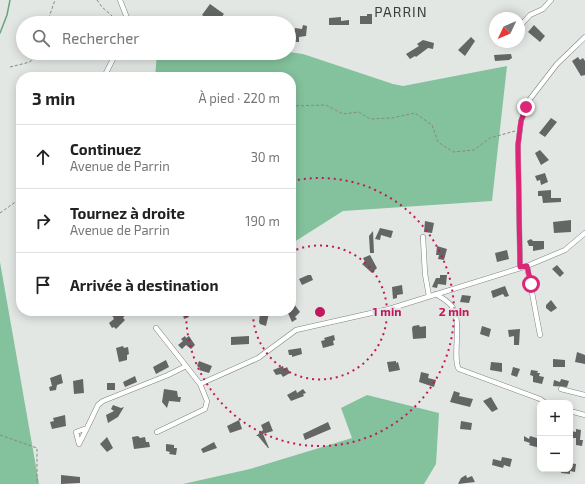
<!DOCTYPE html>
<html lang="fr">
<meta charset="utf-8">
<style>
:root{--surface:#fff;--page:#f2f2f2;--text:#222;--muted:#767676;--line:#e0e0e0}
body{margin:0;font-family:"Exo 2",sans-serif;background:var(--page);color:var(--text)}
.controls{position:absolute;right:12px;bottom:12px;display:grid;overflow:hidden;border-radius:8px;box-shadow:0 2px 10px #0003}
.controls button{width:36px;height:36px;display:grid;place-items:center;padding:0;border:0;border-bottom:1px solid var(--line);background:var(--surface);color:var(--text);font:20px sans-serif}
.compass{position:absolute;left:489px;top:12px;width:36px;height:36px;border-radius:50%;background:var(--surface);box-shadow:0 2px 10px #0003;rotate:226deg}
.stop{position:absolute;width:12px;height:12px;margin:-9px;border:3px solid #db2777;border-radius:50%;background:#fff}
.stop.end{background:#db2777;border-color:#fff;box-shadow:0 1px 4px #0008}
.list{margin:0;padding:0;list-style:none}
h2{display:flex;justify-content:space-between;align-items:center;height:52px;margin:0;padding:0 16px;font-size:17px}
h2 small{font-size:13px;font-weight:400;color:var(--muted)}
.list li{display:grid;grid-template-columns:26px 1fr auto;gap:12px;align-items:center;box-sizing:border-box;height:64px;padding:0 16px;border-top:1px solid var(--line)}
.list b{display:block;font-size:15px;white-space:nowrap}
.list p{margin:0;font-size:13px;white-space:nowrap;color:var(--muted)}
.list em{font-size:13px;font-style:normal;color:var(--muted)}
.icon{flex:none;width:22px;height:22px;fill:none;stroke:currentColor;stroke-width:2;stroke-linecap:round;stroke-linejoin:round}
.map{position:relative;flex:none;width:585px;height:484px;overflow:hidden}
.search{position:absolute;background:var(--surface);box-shadow:0 2px 10px #0003;left:16px;top:16px;width:280px;height:44px;display:flex;align-items:center;gap:10px;box-sizing:border-box;padding:0 14px;border-radius:22px;color:var(--muted);font-size:15px}
.panel{position:absolute;background:var(--surface);box-shadow:0 2px 10px #0003;left:16px;top:72px;width:280px;height:244px;border-radius:16px}
.map>svg:first-child{display:block}
.forest{fill:#83c29c}
.lines{fill:none;stroke-linecap:round;stroke-linejoin:round}
.stream{stroke:#66a47f;stroke-width:1.5}
.building{fill:#636664}
.street-casing{stroke:#7e8280;stroke-width:5.5}
.path{stroke:#868987;stroke-width:1;stroke-dasharray:3 2;stroke-linecap:butt}
.street{stroke:#fff;stroke-width:4.5}
.route{stroke:#db2777;stroke-width:5}
.ring{fill:none;stroke:#c2185b;stroke-width:2;stroke-dasharray:2 4}
.labels{text-anchor:middle;stroke-width:4;stroke-linejoin:round;paint-order:stroke}
.neighbourhood-label{font-size:14px;letter-spacing:1px;fill:#3a3d3b;stroke:#e3e7e4}
.centre{fill:#c2185b;stroke:#e3e7e4;stroke-width:2}
.ring-label{font-size:12px;text-anchor:middle;font-weight:bold;fill:#c2185b;stroke:#e3e7e4;stroke-width:4;stroke-linejoin:round;paint-order:stroke}
</style>
<div class="map">
<svg width="585" height="484" viewBox="0 0 585 484">
<rect width="100%" height="100%" fill="#e3e7e4"/>
<path class="forest" d="M 289,52 L 303,54 L 393,84 L 403,86 L 507,66 L 492,201 L 343,211 L 291,244 L 291,77 L 155,77 L 157,53 Z
M 0,262 L 39,484 L 0,484 Z
M 367,395 L 439,413 L 436,464 L 424,484 L 183,484 L 250,469 L 352,438 L 341,408 Z"/>
<g class="lines">
<path class="stream" d="M 0,33 L 7,15 L 10,0"/>
</g>
<path class="building" d="M 210,4 L 224,14 L 217,23 L 213,23 L 202,15 Z
M 367,14 L 372,14 L 372,24 L 360,24 L 360,16 L 367,16 Z
M 341,17 L 341,21 L 349,20 L 349,25 L 329,25 L 329,18 Z
M 303,25 L 307,26 L 306,36 L 299,37 L 299,42 L 293,42 L 295,28 L 302,29 Z
M 534,25 L 545,36 L 540,42 L 528,32 Z
M 471,37 L 475,41 L 465,56 L 458,50 Z
M 423,40 L 434,43 L 433,49 L 428,48 L 416,57 L 415,56 L 410,59 L 406,54 L 419,46 L 417,44 Z
M 511,54 L 512,58 L 509,60 L 495,61 L 494,55 Z
M 578,57 L 580,60 L 583,58 L 585,61 L 585,75 L 581,76 L 572,61 Z
M 551,118 L 557,122 L 545,137 L 539,133 Z
M 540,150 L 549,160 L 541,165 L 535,153 Z
M 545,173 L 548,182 L 541,185 L 540,180 L 537,181 L 535,176 Z
M 551,190 L 551,198 L 561,198 L 561,202 L 543,203 L 542,196 L 538,196 L 538,191 Z
M 571,220 L 571,232 L 554,233 L 553,222 Z
M 425,221 L 434,223 L 432,233 L 424,232 Z
M 380,228 L 393,231 L 391,238 L 381,235 L 380,240 L 375,239 Z
M 373,231 L 374,253 L 370,253 L 369,236 Z
M 531,239 L 533,241 L 544,241 L 544,249 L 533,251 L 533,246 L 529,246 L 527,241 Z
M 437,246 L 447,249 L 444,260 L 438,259 L 439,255 L 436,255 Z
M 507,250 L 509,259 L 497,262 L 495,253 Z
M 370,255 L 377,268 L 372,273 L 362,264 L 365,262 L 363,258 Z
M 557,265 L 564,273 L 560,277 L 552,269 Z
M 308,275 L 311,275 L 313,280 L 302,285 L 299,279 Z
M 440,275 L 447,275 L 446,285 L 438,284 L 437,288 L 432,287 L 436,278 L 440,278 Z
M 402,285 L 403,294 L 397,295 L 397,298 L 393,299 L 392,287 Z
M 505,286 L 509,296 L 505,297 L 503,294 L 493,298 L 491,291 Z
M 462,295 L 471,296 L 469,303 L 460,302 Z
M 551,300 L 557,308 L 551,312 L 546,308 L 546,305 Z
M 294,304 L 300,312 L 295,317 L 297,319 L 292,322 L 287,311 L 291,311 L 291,306 Z
M 118,311 L 124,311 L 126,314 L 123,318 L 125,320 L 116,329 L 114,327 L 112,328 L 109,323 L 114,319 L 112,315 Z
M 182,311 L 196,311 L 188,315 L 189,317 L 184,319 Z
M 265,312 L 269,313 L 266,326 L 260,324 L 259,322 L 260,313 L 265,314 Z
M 419,325 L 420,327 L 426,326 L 426,338 L 413,339 L 412,328 L 413,326 Z
M 482,326 L 491,329 L 489,337 L 480,334 Z
M 520,329 L 519,345 L 514,345 L 514,336 L 509,337 L 508,330 Z
M 334,335 L 335,340 L 333,341 L 334,345 L 323,348 L 321,341 L 325,340 L 324,338 Z
M 185,336 L 186,338 L 189,336 L 195,345 L 191,349 L 186,345 L 182,349 L 178,345 L 183,341 L 181,339 Z
M 249,336 L 249,344 L 231,345 L 231,337 Z
M 123,346 L 124,348 L 128,347 L 129,354 L 127,355 L 127,360 L 119,362 L 116,348 Z
M 301,348 L 302,354 L 292,357 L 292,355 L 289,355 L 288,350 Z
M 577,352 L 585,355 L 585,364 L 575,362 Z
M 553,359 L 565,360 L 565,367 L 553,367 Z
M 166,360 L 169,367 L 156,374 L 153,367 Z
M 199,361 L 212,366 L 209,373 L 199,370 L 200,368 L 197,366 Z
M 396,361 L 396,363 L 398,362 L 400,370 L 389,372 L 387,362 Z
M 491,362 L 502,363 L 502,372 L 490,370 Z
M 283,366 L 284,369 L 287,367 L 290,373 L 283,377 L 281,374 L 276,375 L 273,370 Z
M 513,367 L 520,369 L 517,377 L 511,375 Z
M 531,370 L 538,371 L 537,373 L 540,373 L 539,376 L 544,377 L 542,384 L 533,382 L 533,376 L 530,375 Z
M 421,372 L 429,374 L 428,378 L 436,380 L 434,387 L 419,382 Z
M 61,374 L 63,383 L 57,385 L 56,390 L 50,391 L 49,387 L 52,386 L 50,378 Z
M 135,376 L 137,382 L 125,387 L 123,382 Z
M 83,379 L 84,393 L 74,394 L 73,381 Z
M 561,379 L 569,381 L 567,387 L 553,386 L 554,380 L 560,382 Z
M 107,383 L 115,383 L 115,390 L 107,390 Z
M 164,389 L 177,391 L 178,397 L 181,397 L 180,402 L 169,401 L 167,408 L 162,402 Z
M 303,389 L 306,393 L 303,394 L 304,396 L 291,401 L 287,395 L 296,390 L 297,393 Z
M 454,391 L 460,393 L 459,396 L 473,399 L 470,407 L 450,402 Z
M 491,397 L 498,409 L 492,412 L 483,401 Z
M 113,405 L 121,408 L 124,407 L 118,417 L 108,423 L 106,415 L 114,411 L 111,409 Z
M 65,415 L 66,426 L 52,429 L 50,422 L 54,421 L 53,418 Z
M 239,420 L 242,429 L 230,433 L 227,426 Z
M 269,421 L 273,431 L 263,434 L 269,448 L 268,448 L 258,436 L 256,436 L 263,430 L 261,425 Z
M 461,421 L 472,423 L 471,430 L 460,429 Z
M 328,422 L 331,429 L 305,440 L 303,434 Z
M 576,429 L 581,430 L 580,440 L 583,440 L 582,446 L 576,445 L 576,438 L 571,438 L 571,431 L 576,432 Z
M 138,436 L 140,438 L 145,437 L 146,442 L 149,442 L 150,447 L 134,449 L 132,437 Z
M 524,436 L 529,439 L 530,436 L 540,439 L 540,448 L 529,445 L 530,443 L 524,441 Z
M 107,437 L 113,448 L 107,452 L 100,444 Z
M 214,442 L 217,448 L 203,453 L 201,449 Z
M 166,444 L 174,445 L 174,448 L 177,448 L 176,455 L 169,454 L 170,452 L 166,451 Z
M 502,457 L 512,459 L 510,467 L 504,465 L 503,468 L 492,465 L 493,459 L 501,461 Z
M 570,463 L 576,464 L 575,472 L 570,471 L 570,474 L 561,473 L 562,469 L 570,469 Z
M 61,475 L 80,477 L 80,483 L 61,484 Z
M 466,475 L 467,478 L 472,476 L 475,482 L 458,484 L 461,478 Z"/>
<g class="lines">
<g class="street-casing">
<path id="street" d="M 120,0 L 129,23
M 520,26 L 530,15 L 543,9 L 551,0
M 104,77 L 116,53
M 423,237 L 425,274 L 429,296
M 527,266 L 540,335
M 520,267 L 518,145 L 521,121 L 530,99 L 557,64 L 585,37
M 436,294 C 442,298 450,302 453,308 C 462,322 452,361 459,369 L 540,399 L 546,403
M 156,328 L 186,366
M 561,389 L 585,395
M 570,411 L 585,415
M 87,428 L 79,444 L 76,432 L 87,428 L 98,405 L 103,401 L 168,375 L 186,366 L 200,384 L 258,358 L 296,330 L 389,309 L 527,266 L 565,250 L 585,233
M 157,432 L 205,409 L 207,401 L 200,384"/>
</g>
<path class="path" d="M 97,0 L 102,7 L 120,23
M 47,23 L 55,0
M 10,67 L 30,62 L 37,53
M 291,106 L 326,105 L 343,114 L 359,112 L 370,119 L 392,118 L 415,113 L 432,125 L 438,142 L 453,152 L 474,150 L 490,138 L 515,131
M 0,213 L 21,198
M 0,435 L 37,448 L 37,484"/>
<use href="#street" class="street"/>
</g>
<g class="lines">
<path class="route" d="M 526,107 L 521,121 L 518,145 L 520,267 L 527,266 L 531,284"/>
</g>
<g class="ring">
<path d="M291 252A67 67 0 1 1 253 311"/>
<path d="M292 181A134 134 0 1 1 186 312"/>
</g>
<g class="labels">
<g class="neighbourhood-label">
<text x="401" y="17">PARRIN</text>
</g>
</g>
<circle cx="320" cy="312" r="6" class="centre"/>
<g class="ring-label">
<text x="387" y="316">1 min</text>
<text x="454" y="316">2 min</text>
</g>
</svg>
<div class="controls">
<button>+</button>
<button>−</button>
</div>
<svg class="compass" viewBox="-18 -18 36 36"><path d="M0-13l5 13h-10z" fill="#e53935"/><path d="M0 13l5-13h-10z" fill="#767676"/></svg>
<div class="stop" style="left:531px;top:284px"></div>
<div class="stop end" style="left:526px;top:107px"></div>
<div class="search"><svg class="icon" aria-label="search" viewBox="0 0 24 24"><circle cx="10" cy="10" r="6"/><path d="M15 15l6 6"/></svg>Rechercher</div>
<section class="panel">
<h2>3 min<small>À pied · 220 m</small></h2>
<ul class="list">
<li><svg class="icon" aria-label="ahead" viewBox="0 0 24 24"><path d="M12 20V5M6 11l6-6 6 6"/></svg><div><b>Continuez</b><p>Avenue de Parrin</p></div><em>30 m</em></li>
<li><svg class="icon" aria-label="right" viewBox="0 0 24 24"><path d="M7 20v-9h11M14 6l5 5-5 5"/></svg><div><b>Tournez à droite</b><p>Avenue de Parrin</p></div><em>190 m</em></li>
<li><svg class="icon" aria-label="arrive" viewBox="0 0 24 24"><path d="M6 21V4h12l-3 4 3 4H6"/></svg><div><b>Arrivée à destination</b></div></li>
</ul>
</section>
</div>
